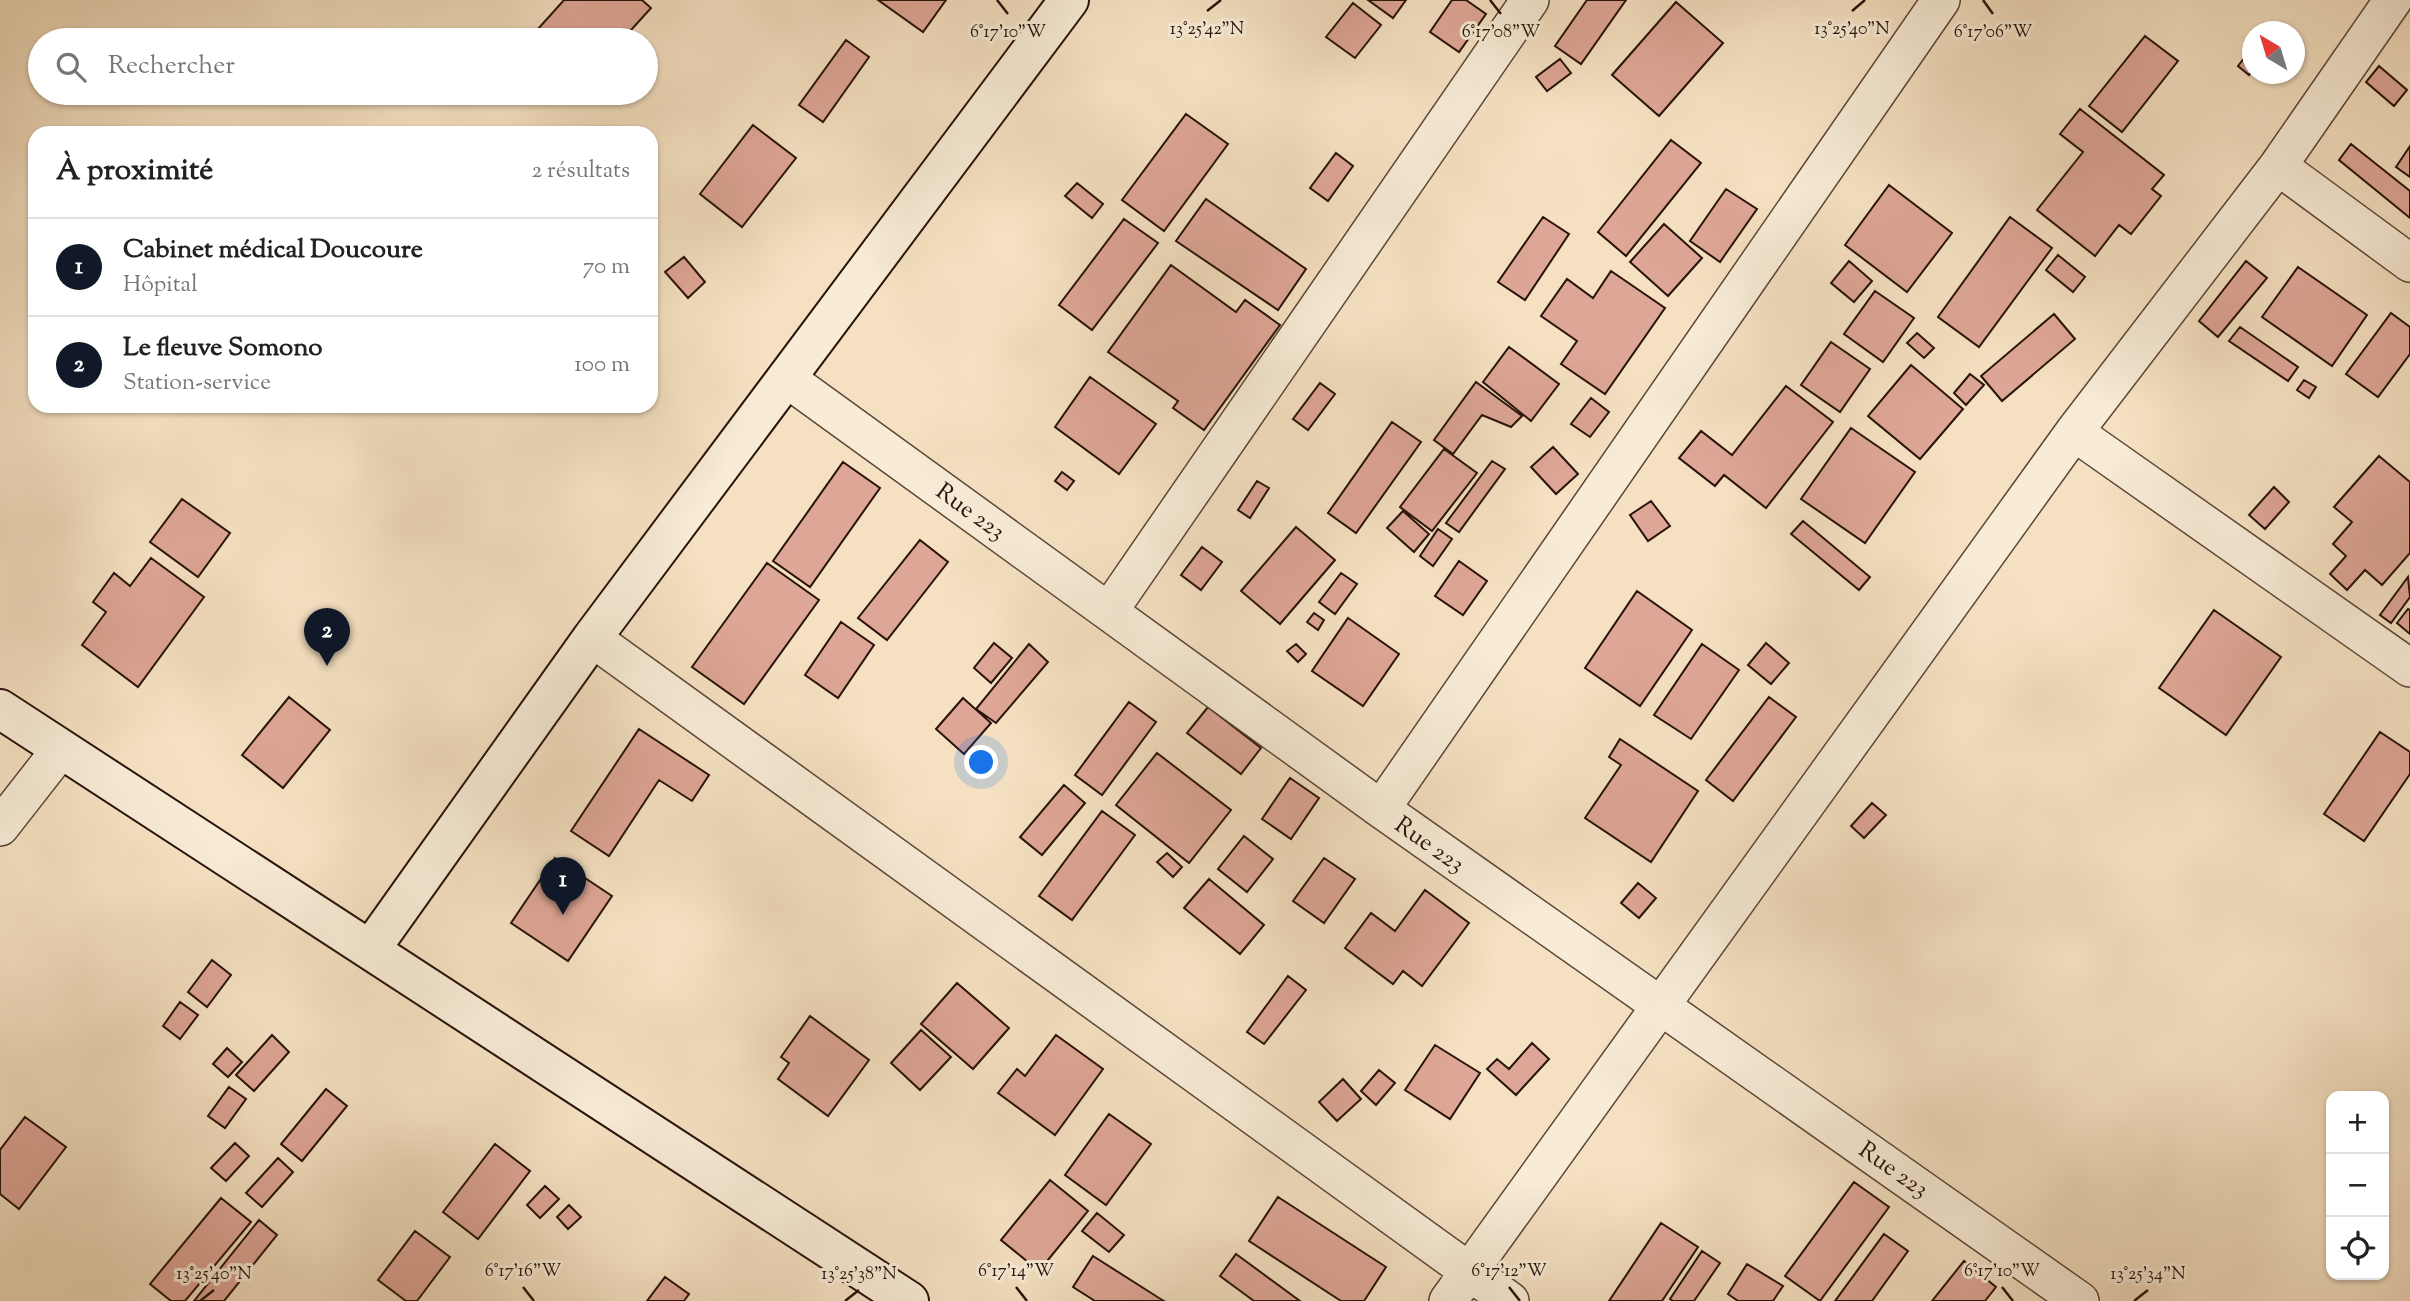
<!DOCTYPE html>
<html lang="fr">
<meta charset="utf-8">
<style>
:root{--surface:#fff;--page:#f2f2f2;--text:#222;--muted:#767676;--line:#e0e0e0;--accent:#111827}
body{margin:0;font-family:"Sorts Mill Goudy",serif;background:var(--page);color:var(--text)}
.controls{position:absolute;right:21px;bottom:21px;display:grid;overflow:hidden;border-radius:14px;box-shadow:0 2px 5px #0004}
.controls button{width:63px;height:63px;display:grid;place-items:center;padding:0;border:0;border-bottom:2px solid var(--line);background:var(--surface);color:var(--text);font:35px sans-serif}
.compass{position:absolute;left:2242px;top:21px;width:63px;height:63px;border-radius:50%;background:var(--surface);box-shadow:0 2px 5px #0004;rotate:322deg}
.you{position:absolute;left:982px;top:763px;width:24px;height:24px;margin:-18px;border:5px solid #fff;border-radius:50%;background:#1a73e8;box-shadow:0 0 0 10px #1a73e833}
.badge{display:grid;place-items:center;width:46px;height:46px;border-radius:50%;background:var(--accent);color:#fff;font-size:23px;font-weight:700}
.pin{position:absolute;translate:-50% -58px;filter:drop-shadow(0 2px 4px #0008)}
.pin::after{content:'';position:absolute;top:37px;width:24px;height:21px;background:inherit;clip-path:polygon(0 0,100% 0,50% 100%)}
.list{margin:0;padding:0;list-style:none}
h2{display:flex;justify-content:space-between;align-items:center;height:91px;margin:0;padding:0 28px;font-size:30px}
h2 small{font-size:23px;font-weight:400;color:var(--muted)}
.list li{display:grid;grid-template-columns:46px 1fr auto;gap:21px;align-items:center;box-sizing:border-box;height:98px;padding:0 28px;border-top:2px solid var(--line)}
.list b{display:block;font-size:26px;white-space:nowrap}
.list p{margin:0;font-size:23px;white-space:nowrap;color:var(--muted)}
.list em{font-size:23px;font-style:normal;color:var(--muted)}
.icon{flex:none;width:38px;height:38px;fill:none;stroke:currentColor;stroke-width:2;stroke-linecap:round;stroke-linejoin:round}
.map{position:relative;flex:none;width:2410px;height:1301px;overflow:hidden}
.search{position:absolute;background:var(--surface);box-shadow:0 2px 5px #0004;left:28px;top:28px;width:630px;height:77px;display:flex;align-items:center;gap:18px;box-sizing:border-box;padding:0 24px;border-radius:38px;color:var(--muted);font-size:26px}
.panel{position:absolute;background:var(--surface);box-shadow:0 2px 5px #0004;left:28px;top:126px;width:630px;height:287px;border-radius:21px}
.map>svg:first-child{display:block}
.building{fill:#dea696;stroke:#281209;stroke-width:2}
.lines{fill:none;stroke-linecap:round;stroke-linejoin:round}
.street-casing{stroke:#5b4637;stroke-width:40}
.secondary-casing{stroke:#281209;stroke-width:42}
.street{stroke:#f8ecd7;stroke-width:37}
.secondary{stroke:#f8ecd7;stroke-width:38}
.ticks{fill:none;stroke:#281209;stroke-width:2.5}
.labels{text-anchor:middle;stroke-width:6;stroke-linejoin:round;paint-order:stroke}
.street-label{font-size:24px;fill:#281209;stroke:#f8ecd7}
.ticks-label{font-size:18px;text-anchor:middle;fill:#281209;stroke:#f8ecd7;stroke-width:6;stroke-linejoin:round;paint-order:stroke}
</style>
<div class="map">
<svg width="2410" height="1301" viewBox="0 0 2410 1301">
<rect width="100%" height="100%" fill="#f5e1c2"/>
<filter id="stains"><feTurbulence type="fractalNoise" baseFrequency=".00286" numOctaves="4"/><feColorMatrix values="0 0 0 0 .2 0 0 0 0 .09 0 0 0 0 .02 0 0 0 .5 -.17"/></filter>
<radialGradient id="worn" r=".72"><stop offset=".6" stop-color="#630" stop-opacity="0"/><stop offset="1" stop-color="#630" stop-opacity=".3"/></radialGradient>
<path class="building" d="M 564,0 L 642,0 L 651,8 L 622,40 L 528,40 Z
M 878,0 L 946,0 L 923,32 Z
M 1368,0 L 1406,0 L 1393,18 Z
M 1452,0 L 1466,0 L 1486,14 L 1459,52 L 1430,32 Z
M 1587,0 L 1626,0 L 1581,64 L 1555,46 Z
M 1676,2 L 1723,43 L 1659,116 L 1612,75 Z
M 1353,3 L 1381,25 L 1355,58 L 1326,37 Z
M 2145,36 L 2178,61 L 2122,132 L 2089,106 Z
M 846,40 L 869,57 L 823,122 L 799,105 Z
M 2252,48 L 2252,71 L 2249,75 L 2238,66 Z
M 1560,59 L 1571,73 L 1547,91 L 1536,77 Z
M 2379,66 L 2407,90 L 2394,106 L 2366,82 Z
M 2080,109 L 2164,175 L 2152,189 L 2161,196 L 2131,234 L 2119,225 L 2095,256 L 2037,210 L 2083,152 L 2060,134 Z
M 1186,114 L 1228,144 L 1164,231 L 1122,200 Z
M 753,125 L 796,158 L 742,227 L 700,194 Z
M 1671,140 L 1701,163 L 1626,256 L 1598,232 Z
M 2351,144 L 2410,191 L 2410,218 L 2339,160 Z
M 2410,146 L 2410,177 L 2396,167 Z
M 1336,153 L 1353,166 L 1328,201 L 1310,188 Z
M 1077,183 L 1103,204 L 1092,218 L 1065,196 Z
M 1889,185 L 1952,233 L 1907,292 L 1845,245 Z
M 1726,189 L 1757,209 L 1720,262 L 1690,241 Z
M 1206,199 L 1306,269 L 1278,310 L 1176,241 Z
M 1543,217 L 1569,234 L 1525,300 L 1498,282 Z
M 2010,217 L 2052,248 L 1979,347 L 1938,317 Z
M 1124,219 L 1158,243 L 1092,330 L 1059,305 Z
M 1664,224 L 1702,258 L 1668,296 L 1630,262 Z
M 2058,255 L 2085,277 L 2073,292 L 2046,270 Z
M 684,257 L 705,282 L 688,298 L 665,272 Z
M 1849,261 L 1872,281 L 1854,302 L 1831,283 Z
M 2246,261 L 2267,278 L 2218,337 L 2199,321 Z
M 1171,265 L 1236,312 L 1245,300 L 1280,325 L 1204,430 L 1173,408 L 1178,401 L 1108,352 Z
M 2298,267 L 2367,315 L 2332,366 L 2262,317 Z
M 1611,271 L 1665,308 L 1605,394 L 1561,364 L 1577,341 L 1541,316 L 1567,279 L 1593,298 Z
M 1875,291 L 1914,318 L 1883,362 L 1844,334 Z
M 2391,313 L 2410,327 L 2410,354 L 2378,397 L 2346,374 Z
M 2054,314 L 2075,339 L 2002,401 L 1981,376 Z
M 2240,327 L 2298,367 L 2288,381 L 2229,341 Z
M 1917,333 L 1934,348 L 1924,358 L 1907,343 Z
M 1831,342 L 1870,369 L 1840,412 L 1801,385 Z
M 1509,347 L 1559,384 L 1531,421 L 1483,382 Z
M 1911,365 L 1963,409 L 1920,459 L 1868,416 Z
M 1970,374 L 1984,385 L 1966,405 L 1954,393 Z
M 1090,377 L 1156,424 L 1119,474 L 1055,427 Z
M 2304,380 L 2316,387 L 2309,398 L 2297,390 Z
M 1476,382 L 1522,416 L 1511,427 L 1482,415 L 1453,454 L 1434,440 Z
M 1320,383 L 1335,394 L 1308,430 L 1293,419 Z
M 1786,386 L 1833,422 L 1766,508 L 1724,475 L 1715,486 L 1679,458 L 1701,431 L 1732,455 Z
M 1591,398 L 1609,412 L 1590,437 L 1571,424 Z
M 1392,422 L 1421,442 L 1356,533 L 1328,513 Z
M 1851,428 L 1915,472 L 1865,543 L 1801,499 Z
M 1553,447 L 1578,474 L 1556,494 L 1531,467 Z
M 1444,449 L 1477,473 L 1432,531 L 1400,507 Z
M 2379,456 L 2410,482 L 2410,553 L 2382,585 L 2365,570 L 2347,590 L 2330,574 L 2346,556 L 2333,544 L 2352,522 L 2334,507 Z
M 1492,461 L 1505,469 L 1459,532 L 1446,523 Z
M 843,462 L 880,488 L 810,587 L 773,561 Z
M 1062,472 L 1074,481 L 1067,490 L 1055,481 Z
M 1257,481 L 1269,488 L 1250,518 L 1238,510 Z
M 2274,487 L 2289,502 L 2265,529 L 2249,515 Z
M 182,499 L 230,533 L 198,577 L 150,542 Z
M 1651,501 L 1670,526 L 1648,541 L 1630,515 Z
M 1403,511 L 1429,534 L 1414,552 L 1387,528 Z
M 1803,521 L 1870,577 L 1859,590 L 1791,534 Z
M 1296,527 L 1335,560 L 1280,624 L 1241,591 Z
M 1438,529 L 1452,539 L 1433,566 L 1420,556 Z
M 920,540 L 948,562 L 887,640 L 858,618 Z
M 1202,547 L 1222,562 L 1201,590 L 1181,575 Z
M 151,558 L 204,597 L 138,687 L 82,645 L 106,612 L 93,602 L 114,573 L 130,586 Z
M 1459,561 L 1487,581 L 1463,615 L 1435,596 Z
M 767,563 L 819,600 L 744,704 L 692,667 Z
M 1341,573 L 1357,584 L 1335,614 L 1319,602 Z
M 2408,577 L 2410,597 L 2391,623 L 2380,615 Z
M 1637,591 L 1692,630 L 1640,706 L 1585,668 Z
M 2408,609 L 2410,610 L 2410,634 L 2397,623 Z
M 2214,610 L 2281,657 L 2226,735 L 2159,688 Z
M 1314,613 L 1324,620 L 1318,630 L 1307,622 Z
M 1348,618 L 1399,654 L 1363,706 L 1312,671 Z
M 841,622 L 874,645 L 838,698 L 805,675 Z
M 994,643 L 1012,658 L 991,683 L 974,668 Z
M 1766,643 L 1789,663 L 1771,684 L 1748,665 Z
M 1029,644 L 1048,662 L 996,723 L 976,709 Z
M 1296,644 L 1306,654 L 1298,662 L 1287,651 Z
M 1702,644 L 1739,670 L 1691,739 L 1654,715 Z
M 289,697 L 330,730 L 283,788 L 242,755 Z
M 1769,697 L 1796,717 L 1733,801 L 1706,780 Z
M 963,698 L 991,723 L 964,754 L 936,729 Z
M 1129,702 L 1156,722 L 1102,795 L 1075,775 Z
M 1208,707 L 1261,748 L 1241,774 L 1187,733 Z
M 639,729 L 709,775 L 692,801 L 659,780 L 609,856 L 571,831 Z
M 2380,732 L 2410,752 L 2410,774 L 2364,841 L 2324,814 Z
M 1620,739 L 1698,791 L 1651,862 L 1585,818 L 1621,765 L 1609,757 Z
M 1157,753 L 1231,810 L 1189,863 L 1116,805 Z
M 1290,778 L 1319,798 L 1291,839 L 1262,819 Z
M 1064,785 L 1085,803 L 1042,855 L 1020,837 Z
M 1872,803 L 1886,815 L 1864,838 L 1851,826 Z
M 1102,811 L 1135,835 L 1072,920 L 1039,896 Z
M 1244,836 L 1273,859 L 1247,892 L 1218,869 Z
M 1167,853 L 1182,867 L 1173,877 L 1157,862 Z
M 555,858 L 612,896 L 568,961 L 511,923 Z
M 1324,858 L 1355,879 L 1324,923 L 1293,901 Z
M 1209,879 L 1264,925 L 1240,954 L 1184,908 Z
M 1638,883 L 1656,898 L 1639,918 L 1621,903 Z
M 1425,890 L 1469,923 L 1422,986 L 1403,971 L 1393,984 L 1345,948 L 1371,913 L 1395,931 Z
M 212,960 L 231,975 L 207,1007 L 188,992 Z
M 1288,976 L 1306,990 L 1264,1044 L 1247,1032 Z
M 957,983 L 1009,1028 L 973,1069 L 921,1024 Z
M 180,1002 L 198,1015 L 180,1039 L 163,1026 Z
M 810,1016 L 869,1060 L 828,1116 L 778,1079 L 789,1063 L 781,1057 Z
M 921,1030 L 951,1057 L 920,1090 L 891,1063 Z
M 272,1035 L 289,1052 L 254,1091 L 236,1075 Z
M 1056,1035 L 1103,1069 L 1055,1135 L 998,1093 L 1017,1069 L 1025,1076 Z
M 1532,1043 L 1549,1059 L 1516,1095 L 1487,1069 L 1497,1059 L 1509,1069 Z
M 1435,1045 L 1480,1073 L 1450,1119 L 1405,1090 Z
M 227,1048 L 242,1062 L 228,1077 L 213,1064 Z
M 1379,1070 L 1395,1083 L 1376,1105 L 1361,1091 Z
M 1343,1079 L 1361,1099 L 1337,1121 L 1319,1102 Z
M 229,1087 L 246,1099 L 225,1128 L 208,1116 Z
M 326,1089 L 347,1106 L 302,1161 L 281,1144 Z
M 1109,1114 L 1151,1144 L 1106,1205 L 1065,1175 Z
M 25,1117 L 66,1147 L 19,1209 L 0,1194 L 0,1150 Z
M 235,1143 L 249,1156 L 226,1181 L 211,1168 Z
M 495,1144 L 530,1171 L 478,1239 L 443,1212 Z
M 278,1158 L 293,1172 L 262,1207 L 246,1193 Z
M 1050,1180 L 1088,1211 L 1039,1271 L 1001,1240 Z
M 1854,1182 L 1889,1207 L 1820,1301 L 1785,1276 Z
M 545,1186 L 559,1199 L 540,1218 L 527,1205 Z
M 1278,1197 L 1386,1267 L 1364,1301 L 1341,1301 L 1249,1241 Z
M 221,1198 L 251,1222 L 185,1301 L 171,1301 L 150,1284 Z
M 569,1205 L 581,1217 L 568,1229 L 557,1217 Z
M 1097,1213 L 1124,1235 L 1109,1252 L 1082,1231 Z
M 259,1220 L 277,1235 L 224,1301 L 194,1301 Z
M 1661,1223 L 1698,1247 L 1662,1301 L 1609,1301 Z
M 415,1231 L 450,1257 L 417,1301 L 406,1301 L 378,1280 Z
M 1884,1234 L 1908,1251 L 1872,1301 L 1835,1301 Z
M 1702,1251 L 1720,1263 L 1694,1301 L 1673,1301 L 1670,1299 Z
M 1236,1254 L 1300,1301 L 1254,1301 L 1220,1276 Z
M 1093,1256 L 1159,1298 L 1164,1301 L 1095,1301 L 1073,1287 Z
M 1964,1261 L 1996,1287 L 1985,1301 L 1932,1301 Z
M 1747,1264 L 1783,1286 L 1773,1301 L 1738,1301 L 1728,1294 Z
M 665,1277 L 689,1294 L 684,1301 L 647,1301 Z"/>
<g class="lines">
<g class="street-casing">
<path id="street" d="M 2278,166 L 2410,263
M 786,378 L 1381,809 L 2080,1301
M 2074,432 L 2410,668
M 1109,611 L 1530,0
M 592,638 L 1510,1301
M 1381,809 L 1941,0
M 0,827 L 61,749
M 1448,1301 L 2074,432 L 2278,166 L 2393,0"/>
</g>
<g class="secondary-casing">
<path id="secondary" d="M 0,709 L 909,1301
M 370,950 L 592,638 L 1069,0"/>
</g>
<use href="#street" class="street"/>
<use href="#secondary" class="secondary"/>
</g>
<path class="ticks" d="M 997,0 L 1008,14M 1490,0 L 1501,14M 1983,0 L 1993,14M 1207,11 L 1221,0M 1852,11 L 1865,0M 523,1287 L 534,1301M 1016,1287 L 1027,1301M 1509,1287 L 1520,1301M 2002,1287 L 2013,1301M 200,1301 L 214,1290M 845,1301 L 859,1290M 2134,1301 L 2148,1290"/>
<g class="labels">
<g class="street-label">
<text transform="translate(971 511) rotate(36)" y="8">Rue 223</text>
<text transform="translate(1430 844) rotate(35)" y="8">Rue 223</text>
<text transform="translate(1894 1169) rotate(35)" y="8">Rue 223</text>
</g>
</g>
<g class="ticks-label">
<text x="1207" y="34">13°25'42"N</text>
<text x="1852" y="34">13°25'40"N</text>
<text x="1008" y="37">6°17'10"W</text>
<text x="1501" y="37">6°17'08"W</text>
<text x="1993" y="37">6°17'06"W</text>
<text x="523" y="1276">6°17'16"W</text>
<text x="1016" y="1276">6°17'14"W</text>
<text x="1509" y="1276">6°17'12"W</text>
<text x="2002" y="1276">6°17'10"W</text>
<text x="214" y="1279">13°25'40"N</text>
<text x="859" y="1279">13°25'38"N</text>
<text x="2148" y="1279">13°25'34"N</text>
</g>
<rect width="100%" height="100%" filter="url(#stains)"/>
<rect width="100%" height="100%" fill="url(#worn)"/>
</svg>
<div class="controls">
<button>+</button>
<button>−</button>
<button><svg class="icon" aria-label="locate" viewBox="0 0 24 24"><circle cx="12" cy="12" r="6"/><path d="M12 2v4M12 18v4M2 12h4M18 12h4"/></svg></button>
</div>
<svg class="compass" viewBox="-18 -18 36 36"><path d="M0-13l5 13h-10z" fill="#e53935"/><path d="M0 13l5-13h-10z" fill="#767676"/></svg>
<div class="you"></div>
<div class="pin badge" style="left:563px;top:915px">1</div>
<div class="pin badge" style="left:327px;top:666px">2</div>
<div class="search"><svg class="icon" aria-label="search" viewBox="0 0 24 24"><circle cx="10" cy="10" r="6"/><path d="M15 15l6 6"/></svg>Rechercher</div>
<section class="panel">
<h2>À proximité<small>2 résultats</small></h2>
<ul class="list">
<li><span class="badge">1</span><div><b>Cabinet médical Doucoure</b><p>Hôpital</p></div><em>70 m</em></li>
<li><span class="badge">2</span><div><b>Le fleuve Somono</b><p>Station-service</p></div><em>100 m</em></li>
</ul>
</section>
</div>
